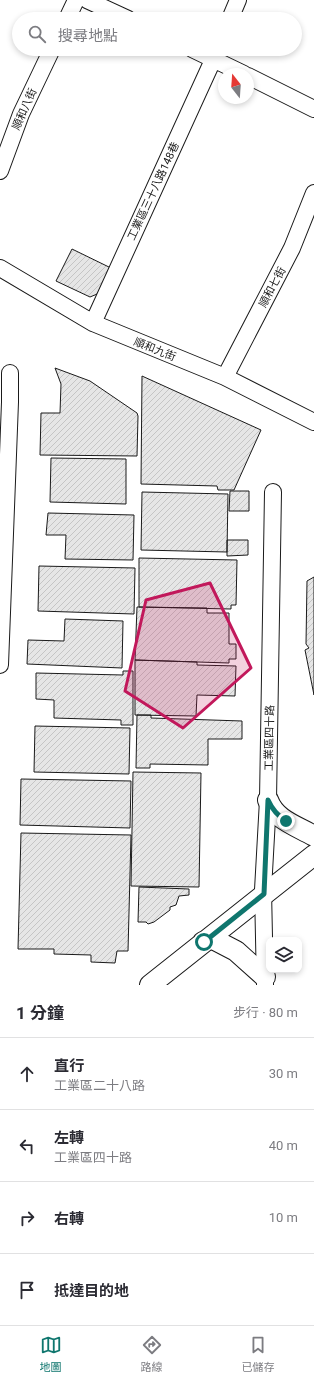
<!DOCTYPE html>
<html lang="zh-TW">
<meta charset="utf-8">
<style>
:root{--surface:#fff;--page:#f2f2f3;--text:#2b2b33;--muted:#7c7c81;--line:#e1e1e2;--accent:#0f766e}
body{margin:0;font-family:Roboto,"Noto Sans TC",sans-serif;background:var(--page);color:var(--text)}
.controls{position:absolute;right:12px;bottom:12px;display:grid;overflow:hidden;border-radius:8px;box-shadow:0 2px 6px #0003}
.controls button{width:36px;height:36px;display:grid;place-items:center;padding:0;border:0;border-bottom:1px solid var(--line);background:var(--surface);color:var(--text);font:20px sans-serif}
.compass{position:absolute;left:218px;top:68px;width:36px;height:36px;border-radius:50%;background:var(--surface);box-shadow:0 2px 6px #0003;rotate:343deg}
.stop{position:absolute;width:12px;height:12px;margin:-9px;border:3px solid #0f766e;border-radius:50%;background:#fff}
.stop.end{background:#0f766e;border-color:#fff;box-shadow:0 1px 4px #0008}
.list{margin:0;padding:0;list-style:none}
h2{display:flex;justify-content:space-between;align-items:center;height:52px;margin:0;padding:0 16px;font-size:17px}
h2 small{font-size:13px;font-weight:400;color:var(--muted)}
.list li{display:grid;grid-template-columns:26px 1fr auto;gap:12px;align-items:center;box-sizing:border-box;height:72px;padding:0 16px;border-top:1px solid var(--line)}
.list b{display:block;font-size:15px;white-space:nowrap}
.list p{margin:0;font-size:13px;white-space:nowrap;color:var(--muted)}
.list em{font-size:13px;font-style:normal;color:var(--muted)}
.icon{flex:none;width:22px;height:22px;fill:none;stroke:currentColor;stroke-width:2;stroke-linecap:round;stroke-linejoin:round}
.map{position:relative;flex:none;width:314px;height:985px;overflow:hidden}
.search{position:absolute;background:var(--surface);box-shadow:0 2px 6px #0003;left:12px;right:12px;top:12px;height:44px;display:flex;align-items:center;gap:10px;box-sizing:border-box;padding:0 14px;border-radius:22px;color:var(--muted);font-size:15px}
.sheet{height:340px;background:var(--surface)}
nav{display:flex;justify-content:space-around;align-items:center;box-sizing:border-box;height:56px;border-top:1px solid var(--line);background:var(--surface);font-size:11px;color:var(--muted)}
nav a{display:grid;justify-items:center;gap:2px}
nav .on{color:var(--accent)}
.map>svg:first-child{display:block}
.building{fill:url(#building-hatch);stroke:#1a1a1a}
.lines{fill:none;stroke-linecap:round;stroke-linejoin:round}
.minor-casing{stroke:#1a1a1a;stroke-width:18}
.tertiary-casing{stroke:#1a1a1a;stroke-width:22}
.minor{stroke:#fff;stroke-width:16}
.tertiary{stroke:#fff;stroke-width:20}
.route{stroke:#0f766e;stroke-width:5}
.marked{fill:#c2185b;fill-opacity:0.2;stroke:#c2185b;stroke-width:3;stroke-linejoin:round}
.labels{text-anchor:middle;stroke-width:3;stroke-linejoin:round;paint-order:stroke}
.street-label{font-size:11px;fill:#1a1a1a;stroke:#fff}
</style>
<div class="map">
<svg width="314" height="985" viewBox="0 0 314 985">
<defs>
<pattern id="building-hatch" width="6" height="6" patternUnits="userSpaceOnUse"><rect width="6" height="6" fill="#e6e6e6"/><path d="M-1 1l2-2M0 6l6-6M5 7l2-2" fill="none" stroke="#c5c5c5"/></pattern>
</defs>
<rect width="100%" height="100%" fill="#fff"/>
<path class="building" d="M 72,249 L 113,269 L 102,292 L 90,297 L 56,281 Z
M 55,368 L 90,381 L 137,413 L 138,416 L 137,456 L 40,455 L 41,413 L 60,413 L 61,384 Z
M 142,376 L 261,430 L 234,490 L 218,490 L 217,486 L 141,484 Z
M 51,458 L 126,459 L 126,504 L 50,502 Z
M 230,491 L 249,491 L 249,511 L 229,511 Z
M 142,492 L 228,494 L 227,552 L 141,550 Z
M 48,513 L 134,515 L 133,560 L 65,559 L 66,535 L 46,535 Z
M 227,540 L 248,540 L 248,555 L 227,556 Z
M 139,558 L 237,560 L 236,605 L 231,605 L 231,609 L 139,607 Z
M 39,566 L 135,568 L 134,614 L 38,611 Z
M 314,577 L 314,695 L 305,650 L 309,648 L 306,644 L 307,581 Z
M 137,607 L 207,608 L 207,613 L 229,613 L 229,644 L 236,644 L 236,659 L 229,659 L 229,663 L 135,660 Z
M 65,619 L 123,621 L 122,668 L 27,664 L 28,640 L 64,641 Z
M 135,660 L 197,662 L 197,665 L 236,666 L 235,696 L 197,695 L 196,716 L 135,715 Z
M 123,671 L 133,671 L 133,725 L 121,725 L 121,720 L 54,718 L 54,700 L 36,699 L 36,673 L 123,675 Z
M 137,715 L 151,715 L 151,718 L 242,721 L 242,739 L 208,739 L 208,765 L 150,764 L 150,768 L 136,768 Z
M 35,726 L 130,728 L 129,774 L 34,772 Z
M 133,772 L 201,773 L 199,887 L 131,886 Z
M 21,779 L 131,781 L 130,828 L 20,825 Z
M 21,833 L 131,835 L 128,951 L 117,951 L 115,963 L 91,962 L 91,955 L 54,954 L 54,949 L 18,949 Z
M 139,887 L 189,889 L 189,895 L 179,896 L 176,905 L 170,907 L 170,910 L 154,922 L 148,924 L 146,922 L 138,922 Z"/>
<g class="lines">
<g class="minor-casing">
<path id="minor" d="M 87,0 L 128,19
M 67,19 L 76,0
M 230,19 L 238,0
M 192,49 L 244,74
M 248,76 L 314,109
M 0,171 L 21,114 L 52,49
M 0,268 L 93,323 L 225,377 L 314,422
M 93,323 L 218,49
M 225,377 L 292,248 L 314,193
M 0,665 L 10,402 L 10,373
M 265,985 L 263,890 L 268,800 L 273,492"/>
</g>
<g class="tertiary-casing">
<path id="tertiary" d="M 268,800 C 275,820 297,826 314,836
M 203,942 L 211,938 L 236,951 L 265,977
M 150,985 L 314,855"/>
</g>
<use href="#minor" class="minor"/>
<use href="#tertiary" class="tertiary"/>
</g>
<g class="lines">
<path class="route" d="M 204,942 L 264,894 L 268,800 C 272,809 278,816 286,821"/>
</g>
<path class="marked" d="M 210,583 L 251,668 L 183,728 L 125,691 L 146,600 Z"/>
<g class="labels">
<g class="street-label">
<text transform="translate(24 109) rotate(-66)" y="4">順和八街</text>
<text transform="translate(153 191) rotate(-65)" y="4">工業區三十八路148巷</text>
<text transform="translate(272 287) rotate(-62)" y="4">順和七街</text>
<text transform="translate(155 349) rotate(22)" y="4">順和九街</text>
<text transform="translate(269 738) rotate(-89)" y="4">工業區四十路</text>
</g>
</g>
</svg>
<div class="controls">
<button><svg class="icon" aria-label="layers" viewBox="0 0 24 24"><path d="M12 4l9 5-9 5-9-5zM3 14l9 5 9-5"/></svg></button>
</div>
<svg class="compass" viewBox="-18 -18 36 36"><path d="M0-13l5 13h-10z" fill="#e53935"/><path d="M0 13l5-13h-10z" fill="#7c7c81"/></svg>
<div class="stop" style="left:204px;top:942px"></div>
<div class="stop end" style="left:286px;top:821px"></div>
<div class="search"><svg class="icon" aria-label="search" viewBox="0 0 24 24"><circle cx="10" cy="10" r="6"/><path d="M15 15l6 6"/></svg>搜尋地點</div>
</div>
<section class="sheet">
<h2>1 分鐘<small>步行 · 80 m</small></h2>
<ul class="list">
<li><svg class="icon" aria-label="ahead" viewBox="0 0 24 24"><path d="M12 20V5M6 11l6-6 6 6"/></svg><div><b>直行</b><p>工業區二十八路</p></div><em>30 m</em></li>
<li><svg class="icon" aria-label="left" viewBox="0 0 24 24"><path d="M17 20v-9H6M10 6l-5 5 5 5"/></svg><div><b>左轉</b><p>工業區四十路</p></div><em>40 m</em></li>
<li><svg class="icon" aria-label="right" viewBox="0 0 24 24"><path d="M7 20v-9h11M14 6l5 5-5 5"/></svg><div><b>右轉</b></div><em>10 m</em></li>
<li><svg class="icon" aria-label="arrive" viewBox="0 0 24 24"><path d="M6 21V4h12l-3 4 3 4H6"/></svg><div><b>抵達目的地</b></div></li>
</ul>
</section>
<nav>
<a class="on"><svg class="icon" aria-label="map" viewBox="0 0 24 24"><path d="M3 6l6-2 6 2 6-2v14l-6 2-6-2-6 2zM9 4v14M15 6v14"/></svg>地圖</a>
<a><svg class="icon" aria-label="directions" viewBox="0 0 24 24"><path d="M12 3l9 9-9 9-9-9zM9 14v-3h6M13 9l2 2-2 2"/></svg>路線</a>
<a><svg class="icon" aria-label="saved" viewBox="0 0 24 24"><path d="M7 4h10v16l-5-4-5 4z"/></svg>已儲存</a>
</nav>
